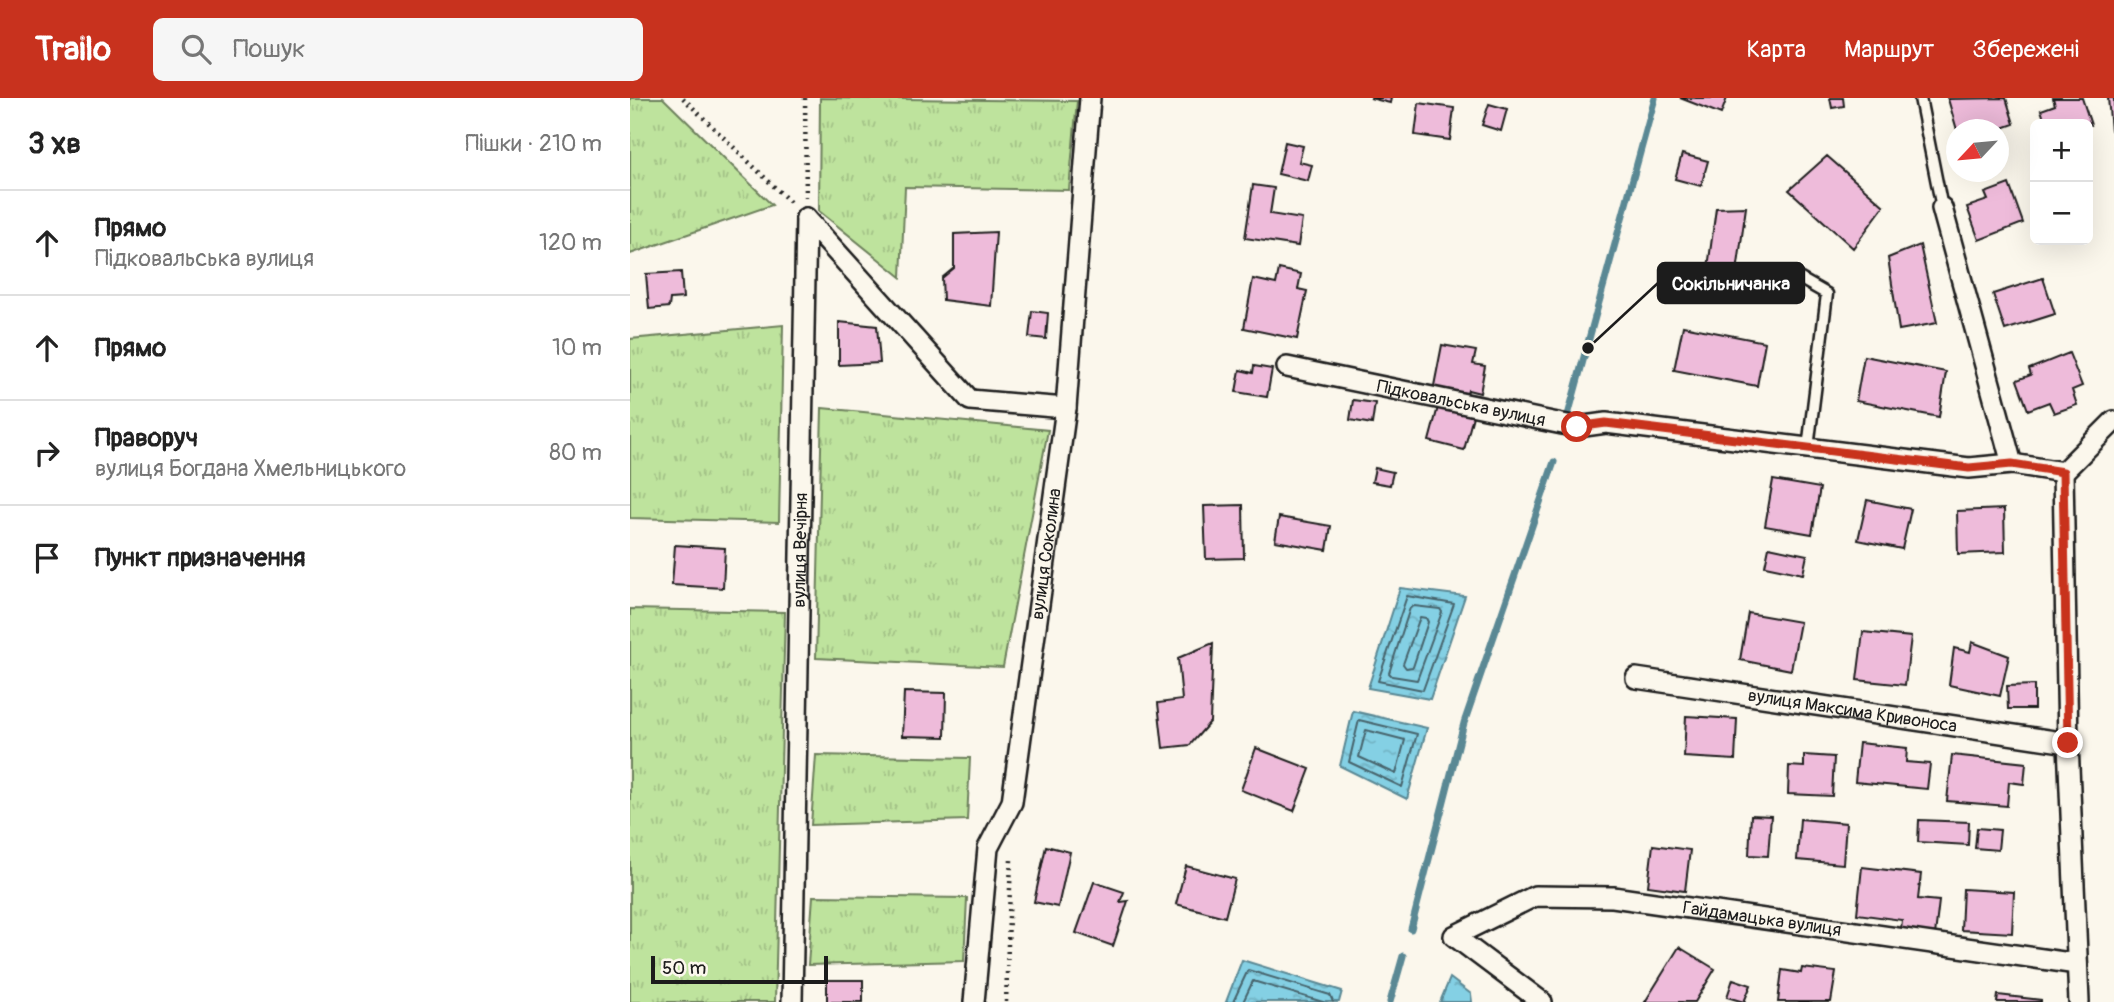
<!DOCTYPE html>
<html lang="uk">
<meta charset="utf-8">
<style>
:root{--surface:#fff;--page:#f6f6f6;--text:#222;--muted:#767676;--line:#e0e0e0;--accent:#c8321e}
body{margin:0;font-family:Pangolin,sans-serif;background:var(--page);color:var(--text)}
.controls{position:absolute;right:21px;top:21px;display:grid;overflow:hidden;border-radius:10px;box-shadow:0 7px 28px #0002}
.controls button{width:63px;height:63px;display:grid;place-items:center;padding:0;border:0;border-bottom:2px solid var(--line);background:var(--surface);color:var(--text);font:35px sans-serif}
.compass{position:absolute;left:1316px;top:21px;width:63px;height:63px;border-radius:50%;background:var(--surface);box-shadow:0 7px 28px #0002;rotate:244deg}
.scale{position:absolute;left:21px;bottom:18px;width:177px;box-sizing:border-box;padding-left:7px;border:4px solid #1c1c1c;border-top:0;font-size:19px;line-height:24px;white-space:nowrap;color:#1c1c1c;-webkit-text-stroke:5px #fbf7ec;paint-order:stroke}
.stop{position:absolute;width:21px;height:21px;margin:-16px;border:5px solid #c8321e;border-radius:50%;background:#fff}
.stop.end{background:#c8321e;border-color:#fff;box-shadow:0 2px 7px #0008}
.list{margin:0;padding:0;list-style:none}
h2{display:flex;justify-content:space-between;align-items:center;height:91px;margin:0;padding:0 28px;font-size:30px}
h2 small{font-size:23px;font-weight:400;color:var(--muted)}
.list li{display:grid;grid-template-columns:46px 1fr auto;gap:21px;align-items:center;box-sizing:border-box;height:105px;padding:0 28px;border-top:2px solid var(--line)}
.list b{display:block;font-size:26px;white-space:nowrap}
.list p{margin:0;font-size:23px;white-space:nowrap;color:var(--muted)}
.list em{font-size:23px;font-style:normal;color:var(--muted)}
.icon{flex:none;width:38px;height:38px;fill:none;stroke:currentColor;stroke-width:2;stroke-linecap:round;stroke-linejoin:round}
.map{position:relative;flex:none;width:1484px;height:904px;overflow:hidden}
header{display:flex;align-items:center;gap:42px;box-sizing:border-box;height:98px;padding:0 35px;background:var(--accent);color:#fff}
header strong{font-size:33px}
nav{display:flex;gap:38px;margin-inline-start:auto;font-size:24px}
.search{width:490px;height:63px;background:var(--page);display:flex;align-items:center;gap:18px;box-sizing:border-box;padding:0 24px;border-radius:10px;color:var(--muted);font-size:26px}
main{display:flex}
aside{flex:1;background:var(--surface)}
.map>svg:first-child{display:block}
.grass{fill:url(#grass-tufts);stroke:#6d805c;stroke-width:2}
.water{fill:url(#water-ripples);stroke:#5a8894;stroke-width:2}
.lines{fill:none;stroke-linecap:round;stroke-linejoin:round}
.shore{stroke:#46646c;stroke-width:2}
.stream{stroke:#5a8894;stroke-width:7}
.building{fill:#eebbda;stroke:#1c1c1c;stroke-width:2}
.service-casing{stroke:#1c1c1c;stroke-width:15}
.minor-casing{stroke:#1c1c1c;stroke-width:24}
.path{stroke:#1c1c1c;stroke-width:4.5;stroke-dasharray:2 5;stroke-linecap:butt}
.service{stroke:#fbf7ec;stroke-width:10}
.minor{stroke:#fbf7ec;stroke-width:19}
.route{stroke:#c8321e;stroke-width:9}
.labels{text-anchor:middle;stroke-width:5;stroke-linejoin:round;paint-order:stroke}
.street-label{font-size:18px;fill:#1c1c1c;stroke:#fbf7ec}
.leader{fill:none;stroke:#1c1c1c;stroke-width:2.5}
.callout-dot{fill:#1c1c1c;stroke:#fbf7ec;stroke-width:2.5}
.callout{fill:#1c1c1c;stroke:#1c1c1c;stroke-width:2.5}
.callout-label{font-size:19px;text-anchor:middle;font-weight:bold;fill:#fff}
</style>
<header>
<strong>Trailo</strong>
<div class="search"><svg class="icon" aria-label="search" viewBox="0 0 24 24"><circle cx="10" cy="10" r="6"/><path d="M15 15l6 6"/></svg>Пошук</div>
<nav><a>Карта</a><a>Маршрут</a><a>Збережені</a></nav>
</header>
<main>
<aside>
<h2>3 хв<small>Пішки · 210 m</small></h2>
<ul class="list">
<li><svg class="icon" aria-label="ahead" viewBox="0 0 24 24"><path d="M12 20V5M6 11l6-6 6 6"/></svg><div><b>Прямо</b><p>Підковальська вулиця</p></div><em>120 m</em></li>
<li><svg class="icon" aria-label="ahead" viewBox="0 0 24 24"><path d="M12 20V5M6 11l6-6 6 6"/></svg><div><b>Прямо</b></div><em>10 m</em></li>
<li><svg class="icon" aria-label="right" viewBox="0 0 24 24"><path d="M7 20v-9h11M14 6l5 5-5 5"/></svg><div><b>Праворуч</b><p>вулиця Богдана Хмельницького</p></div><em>80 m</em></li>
<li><svg class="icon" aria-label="arrive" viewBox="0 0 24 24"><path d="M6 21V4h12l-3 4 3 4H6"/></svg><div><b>Пункт призначення</b></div></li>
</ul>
</aside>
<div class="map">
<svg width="1484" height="904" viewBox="0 0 1484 904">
<defs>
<pattern id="grass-tufts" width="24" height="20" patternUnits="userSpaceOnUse" patternTransform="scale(1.75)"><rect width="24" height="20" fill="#bee39d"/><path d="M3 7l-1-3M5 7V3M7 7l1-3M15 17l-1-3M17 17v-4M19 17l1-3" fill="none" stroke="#a3c287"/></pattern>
<pattern id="water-ripples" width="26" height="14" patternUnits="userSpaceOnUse" patternTransform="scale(1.75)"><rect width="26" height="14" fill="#84d0e4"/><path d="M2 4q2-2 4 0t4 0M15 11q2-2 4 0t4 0" fill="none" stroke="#71b2c3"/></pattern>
</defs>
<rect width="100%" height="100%" fill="#fbf7ec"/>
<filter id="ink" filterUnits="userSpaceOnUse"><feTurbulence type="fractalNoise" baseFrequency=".0143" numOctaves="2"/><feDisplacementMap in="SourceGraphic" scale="14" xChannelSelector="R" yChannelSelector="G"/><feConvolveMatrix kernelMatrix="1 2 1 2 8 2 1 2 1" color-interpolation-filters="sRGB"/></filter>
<g filter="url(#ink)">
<path class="grass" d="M 0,0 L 33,0 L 142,107 L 0,156 Z
M 190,0 L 447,3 L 439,92 L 275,89 L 271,179 L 189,113 Z
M 153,227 L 149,424 L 0,420 L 0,241 Z
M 192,310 L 418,332 L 373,569 L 186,560 Z
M 0,511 L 155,514 L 145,904 L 0,904 Z
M 186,657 L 340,660 L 337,722 L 181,727 Z
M 183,798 L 337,800 L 334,863 L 178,867 Z"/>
<path class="water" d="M 770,490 L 835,498 L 800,601 L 738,590 Z
M 723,613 L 797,630 L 777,701 L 710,668 Z
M 612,862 L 712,893 L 709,904 L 596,904 Z
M 820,880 L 841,896 L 842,904 L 810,904 Z"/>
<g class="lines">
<path class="shore" d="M 777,498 L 824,506 L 793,592 L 748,583 Z
M 784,508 L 810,511 L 812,514 L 787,582 L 762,578 L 759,575 L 780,510 Z
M 790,519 L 796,520 L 798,524 L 783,569 L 776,570 L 773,566 Z
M 729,622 L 787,636 L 772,689 L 719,664 Z
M 736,632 L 775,642 L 766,676 L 729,659 Z
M 603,904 L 618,872 L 700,897 L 703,904
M 613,904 L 623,883 L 693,904"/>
<path class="stream" d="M 937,321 L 1025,0
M 781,831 L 834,625 L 924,364
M 760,904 L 773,858"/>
</g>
<path class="building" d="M 740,0 L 761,0 L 760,5 Z
M 1050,0 L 1097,0 L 1091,16 Z
M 1200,0 L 1213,0 L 1214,8 L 1202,10 Z
M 1376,0 L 1384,26 L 1367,32 L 1327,32 L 1318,1 Z
M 1423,0 L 1452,0 L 1461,27 L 1416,26 L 1411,12 L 1425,7 Z
M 1478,0 L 1484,0 L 1484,31 L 1481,32 Z
M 789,5 L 824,10 L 820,42 L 785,37 Z
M 859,6 L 877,11 L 871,33 L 852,27 Z
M 655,44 L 673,48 L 669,64 L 682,67 L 678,83 L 648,76 Z
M 1052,56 L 1078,63 L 1071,88 L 1045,81 Z
M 1197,58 L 1254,108 L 1223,150 L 1159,92 Z
M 1379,86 L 1393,125 L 1349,142 L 1337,109 L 1358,102 L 1355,95 Z
M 623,87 L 644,90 L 640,116 L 672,121 L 668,148 L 615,140 Z
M 1116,109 L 1103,203 L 1075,192 L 1086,110 Z
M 366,134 L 361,208 L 313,202 L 312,180 L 324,170 L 324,136 Z
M 1290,147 L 1307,225 L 1269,232 L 1258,160 Z
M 649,171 L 671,176 L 668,191 L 677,193 L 667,241 L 614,230 L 623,181 L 646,186 Z
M 51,174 L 53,200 L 40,201 L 39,209 L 19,211 L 16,176 Z
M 1413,180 L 1425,216 L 1375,232 L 1363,196 Z
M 402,213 L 418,215 L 416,241 L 399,239 Z
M 209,224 L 247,228 L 250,265 L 209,267 Z
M 1053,228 L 1135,244 L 1127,288 L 1044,272 Z
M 812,247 L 846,253 L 843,266 L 855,268 L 850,295 L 838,292 L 836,300 L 803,293 Z
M 1439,255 L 1452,288 L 1442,292 L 1447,307 L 1424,315 L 1419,304 L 1398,312 L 1387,282 L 1401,277 L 1399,271 Z
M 1234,258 L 1316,274 L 1309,319 L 1226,303 Z
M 624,268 L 642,271 L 637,299 L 606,294 L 610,272 L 623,275 Z
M 723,302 L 745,305 L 742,326 L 720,322 Z
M 808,309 L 843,318 L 834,352 L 799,343 Z
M 745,370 L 763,374 L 760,387 L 742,384 Z
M 1143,382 L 1190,390 L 1182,436 L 1135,428 Z
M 1237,402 L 1281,411 L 1272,451 L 1228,442 Z
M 613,407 L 614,460 L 576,461 L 574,408 Z
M 1374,411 L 1375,454 L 1328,456 L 1327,413 Z
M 649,419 L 701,428 L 697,452 L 645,443 Z
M 45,447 L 95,450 L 93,490 L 42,487 Z
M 1139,449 L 1177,457 L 1173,476 L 1135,468 Z
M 1118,515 L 1170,524 L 1161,572 L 1110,562 Z
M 1233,534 L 1281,539 L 1275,587 L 1227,582 Z
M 1342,544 L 1379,558 L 1370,598 L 1319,587 L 1324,550 L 1340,554 Z
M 583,545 L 580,624 L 560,647 L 533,650 L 528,605 L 552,602 L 548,560 Z
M 1404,587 L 1404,611 L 1378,611 L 1377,588 Z
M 274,594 L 316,595 L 315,639 L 272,638 Z
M 1056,618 L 1107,621 L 1105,662 L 1054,659 Z
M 1229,645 L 1277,650 L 1276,664 L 1300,666 L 1297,691 L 1225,684 Z
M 626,650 L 680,671 L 664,713 L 611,692 Z
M 1174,657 L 1204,659 L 1202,698 L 1158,696 L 1159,668 L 1174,669 Z
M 1322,657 L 1396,665 L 1394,686 L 1379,684 L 1377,708 L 1317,703 Z
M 1121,717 L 1141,718 L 1138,758 L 1119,757 Z
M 1170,721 L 1216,725 L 1213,766 L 1167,762 Z
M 1289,722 L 1339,724 L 1338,747 L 1288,744 Z
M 1347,730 L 1370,732 L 1368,752 L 1345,750 Z
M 1023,747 L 1060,752 L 1055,793 L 1018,788 Z
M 416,748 L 440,754 L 428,809 L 404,804 Z
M 556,768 L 605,781 L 595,819 L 546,806 Z
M 1232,769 L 1291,776 L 1288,801 L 1309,803 L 1304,845 L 1270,840 L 1272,822 L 1227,816 Z
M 464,784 L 494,794 L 490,804 L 498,803 L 483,848 L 446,835 Z
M 1333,791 L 1384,794 L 1382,835 L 1331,832 Z
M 1049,849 L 1085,871 L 1065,904 L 1015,904 Z
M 1172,870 L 1206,874 L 1201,904 L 1148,904 L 1152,872 L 1171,875 Z
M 1103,881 L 1121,887 L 1114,904 L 1097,899 Z
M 197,882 L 233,882 L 233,904 L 197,904 Z
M 1368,897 L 1411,902 L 1411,904 L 1367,904 Z"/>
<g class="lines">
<g class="service-casing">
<path id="service" d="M 1290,0 L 1312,110
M 1162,176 L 1197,196 L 1178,350"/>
</g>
<g class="minor-casing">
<g id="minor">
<path d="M 1312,110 L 1382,366"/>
<path d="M 176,120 L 340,302 L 436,310"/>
<path id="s1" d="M 657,269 L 947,329 L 976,325 L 1339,370 L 1382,366 L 1433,374"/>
<path d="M 1433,374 L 1438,645 L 1449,904"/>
<path d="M 1433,374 L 1484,323"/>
<path id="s2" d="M 1006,580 L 1438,645"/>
<path id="s3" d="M 162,904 L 176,120"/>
<path id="s4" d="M 344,904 L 358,750 L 382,704 L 436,310 L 460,0"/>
<path id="s5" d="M 912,904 L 824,838 L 905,798 L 983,799 L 1447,866"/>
</g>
</g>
<path class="path" d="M 53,0 L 163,107
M 175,0 L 176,102
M 376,904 L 381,761"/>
<use href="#service" class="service"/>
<use href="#minor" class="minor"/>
</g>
</g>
<g class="lines" filter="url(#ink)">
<path class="route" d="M 947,329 L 976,325 L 1339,370 L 1382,366 L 1433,374 L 1438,645"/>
</g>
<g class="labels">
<g class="street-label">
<text dy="6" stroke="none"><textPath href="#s1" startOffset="178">Підковальська вулиця</textPath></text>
<text dy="6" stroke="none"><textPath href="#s3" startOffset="452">вулиця Вечірня</textPath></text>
<text dy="6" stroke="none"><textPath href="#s4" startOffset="457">вулиця Соколина</textPath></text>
<text dy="6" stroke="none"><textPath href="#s2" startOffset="219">вулиця Максима Кривоноса</textPath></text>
<text dy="6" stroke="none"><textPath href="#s5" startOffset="429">Гайдамацька вулиця</textPath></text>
</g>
</g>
<path class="leader" d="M958 250L1028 185"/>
<circle class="callout-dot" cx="958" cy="250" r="7"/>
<rect class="callout" x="1028" y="165" width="146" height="40" rx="7"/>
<g class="callout-label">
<text x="1101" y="192">Сокільничанка</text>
</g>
</svg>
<div class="controls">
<button>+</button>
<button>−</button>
</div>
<svg class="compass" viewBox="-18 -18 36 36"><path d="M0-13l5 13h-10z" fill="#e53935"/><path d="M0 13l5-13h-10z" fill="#767676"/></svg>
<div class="scale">50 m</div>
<div class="stop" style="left:947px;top:329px"></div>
<div class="stop end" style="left:1438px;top:645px"></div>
</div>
</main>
